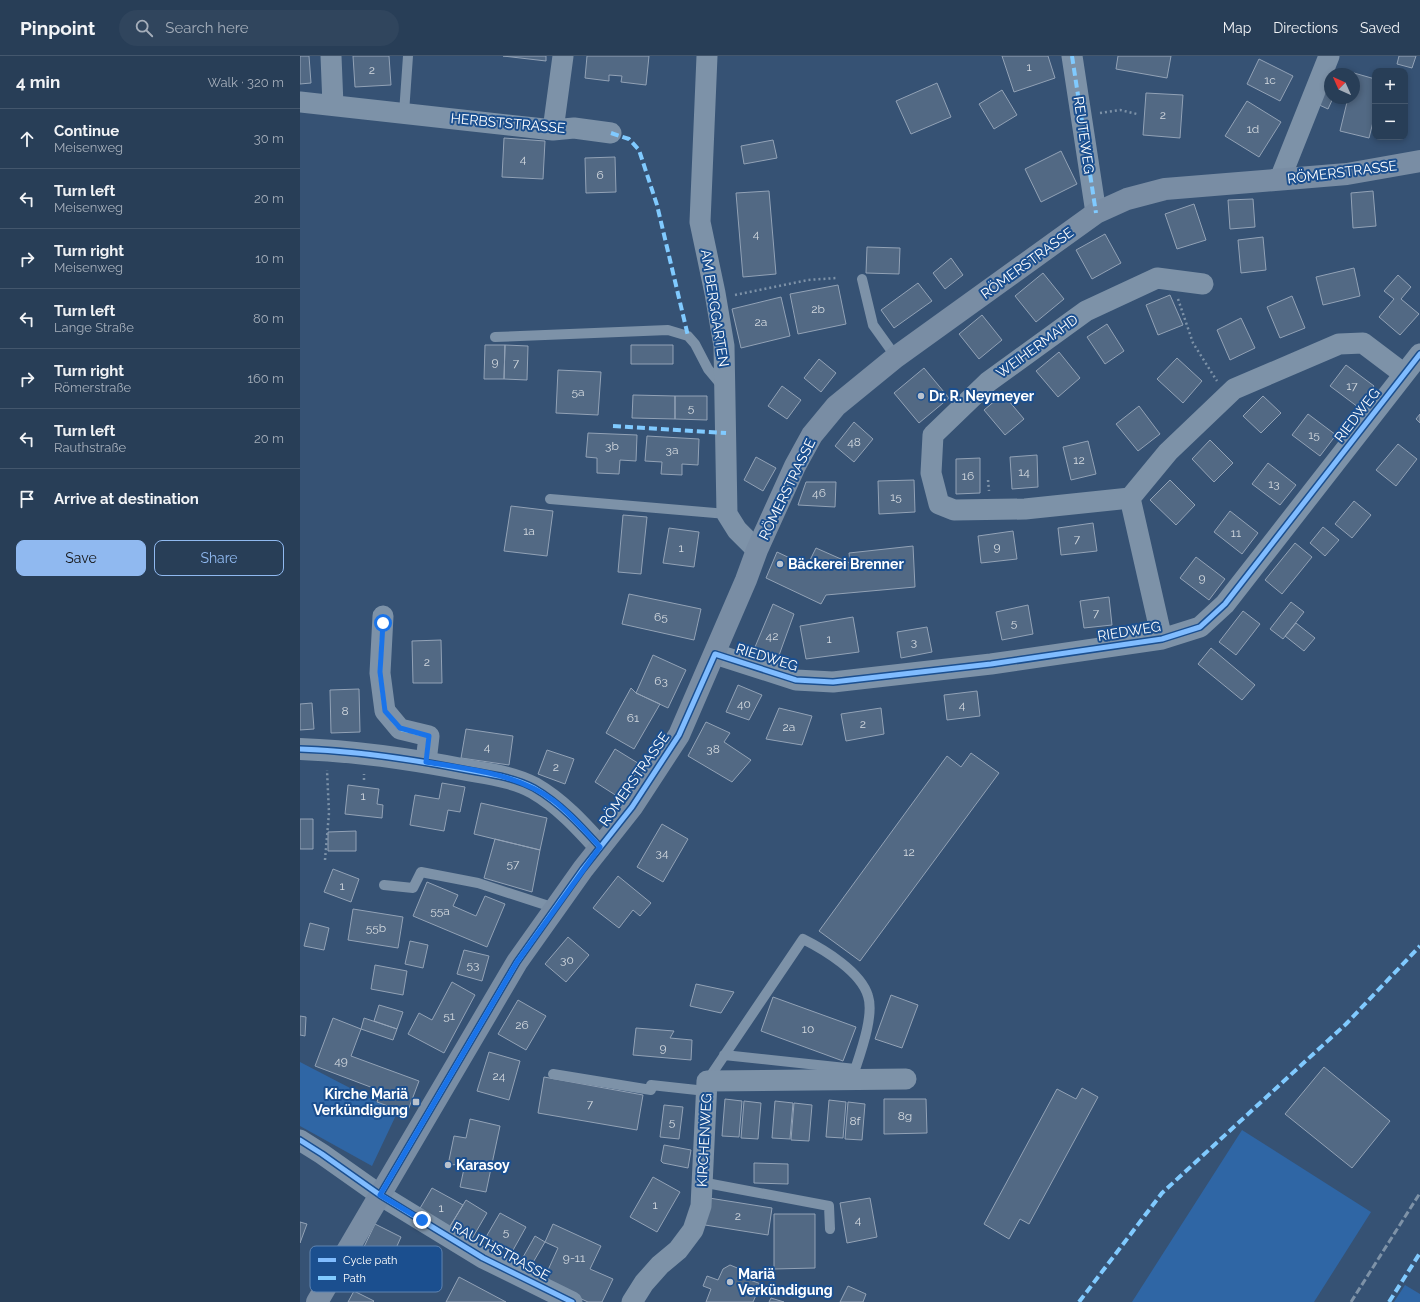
<!DOCTYPE html>
<meta charset="utf-8">
<style>
:root{--surface:#283e57;--page:#30455d;--text:#f1f3f6;--muted:#a5aeba;--line:#44576d;--accent:#90b9f0}
body{margin:0;font-family:Raleway,sans-serif;background:var(--page);color:var(--text)}
.controls{position:absolute;right:12px;top:12px;display:grid;overflow:hidden;border-radius:8px;box-shadow:0 2px 6px #0003}
.controls button{width:36px;height:36px;display:grid;place-items:center;padding:0;border:0;border-bottom:1px solid var(--line);background:var(--surface);color:var(--text);font:20px sans-serif}
.compass{position:absolute;left:1024px;top:12px;width:36px;height:36px;border-radius:50%;background:var(--surface);box-shadow:0 2px 6px #0003;rotate:315deg}
.stop{position:absolute;width:12px;height:12px;margin:-9px;border:3px solid #1a73e8;border-radius:50%;background:#fff}
.stop.end{background:#1a73e8;border-color:#fff;box-shadow:0 1px 4px #0008}
.list{margin:0;padding:0;list-style:none}
h2{display:flex;justify-content:space-between;align-items:center;height:52px;margin:0;padding:0 16px;font-size:17px}
h2 small{font-size:13px;font-weight:400;color:var(--muted)}
.list li{display:grid;grid-template-columns:26px 1fr auto;gap:12px;align-items:center;box-sizing:border-box;height:60px;padding:0 16px;border-top:1px solid var(--line)}
.list b{display:block;font-size:15px;white-space:nowrap}
.list p{margin:0;font-size:13px;white-space:nowrap;color:var(--muted)}
.list em{font-size:13px;font-style:normal;color:var(--muted)}
.actions{display:flex;gap:8px;padding:12px 16px}
.actions a{flex:1;padding:9px 0;border:1px solid var(--accent);border-radius:8px;text-align:center;font-size:14px;color:var(--accent)}
.actions .main{background:var(--accent);color:#111}
.icon{flex:none;width:22px;height:22px;fill:none;stroke:currentColor;stroke-width:2;stroke-linecap:round;stroke-linejoin:round}
.map{position:relative;flex:none;width:1120px;height:1246px;overflow:hidden}
header{display:flex;align-items:center;gap:24px;box-sizing:border-box;height:56px;padding:0 20px;background:var(--surface);border-bottom:1px solid var(--line)}
header strong{font-size:19px}
nav{display:flex;gap:22px;margin-inline-start:auto;font-size:14px}
.search{width:280px;height:36px;background:var(--page);display:flex;align-items:center;gap:10px;box-sizing:border-box;padding:0 14px;border-radius:22px;color:var(--muted);font-size:15px}
main{display:flex}
aside{flex:1;background:var(--surface)}
.map>svg:first-child{display:block}
.green{fill:#2f66a5}
.building{fill:#526984;stroke:#92a2b6}
.lines{fill:none;stroke-linecap:round;stroke-linejoin:round}
.path{stroke:#7d92a8;stroke-width:2.5;stroke-dasharray:2 3;stroke-linecap:butt}
.service{stroke:#7d92a8;stroke-width:10}
.minor{stroke:#7d92a8;stroke-width:21}
.tertiary{stroke:#7d92a8;stroke-width:22}
.secondary{stroke:#798da4;stroke-width:22}
.rail{stroke:#7e92a7;stroke-width:3;stroke-dasharray:7 3;stroke-linecap:butt}
.quiet{stroke:#80caff;stroke-width:4;stroke-dasharray:8 4;stroke-linecap:butt}
.cycleway-casing{stroke:#1b4f8f;stroke-width:8}
.cycleway{stroke:#80bcff;stroke-width:5}
.route{stroke:#1a73e8;stroke-width:5}
.poi-dot{fill:#b9c2ce;stroke:#1b4f8f;stroke-width:1.5}
.labels{text-anchor:middle;stroke-width:4;stroke-linejoin:round;paint-order:stroke}
.number-label{font-size:12px;fill:#d4dae0}
.street-label{font-size:14px;fill:#fff;stroke:#1b4f8f}
.poi-label{font-size:14px;font-weight:bold;fill:#fff;stroke:#1b4f8f;text-anchor:start}
.key{fill:#1b4f8f;stroke:#5f84b1;stroke-width:1}
.key-label{font-size:11px;fill:#fff}
</style>
<header>
<strong>Pinpoint</strong>
<div class="search"><svg class="icon" aria-label="search" viewBox="0 0 24 24"><circle cx="10" cy="10" r="6"/><path d="M15 15l6 6"/></svg>Search here</div>
<nav><a>Map</a><a>Directions</a><a>Saved</a></nav>
</header>
<main>
<aside>
<h2>4 min<small>Walk · 320 m</small></h2>
<ul class="list">
<li><svg class="icon" aria-label="ahead" viewBox="0 0 24 24"><path d="M12 20V5M6 11l6-6 6 6"/></svg><div><b>Continue</b><p>Meisenweg</p></div><em>30 m</em></li>
<li><svg class="icon" aria-label="left" viewBox="0 0 24 24"><path d="M17 20v-9H6M10 6l-5 5 5 5"/></svg><div><b>Turn left</b><p>Meisenweg</p></div><em>20 m</em></li>
<li><svg class="icon" aria-label="right" viewBox="0 0 24 24"><path d="M7 20v-9h11M14 6l5 5-5 5"/></svg><div><b>Turn right</b><p>Meisenweg</p></div><em>10 m</em></li>
<li><svg class="icon" aria-label="left" viewBox="0 0 24 24"><path d="M17 20v-9H6M10 6l-5 5 5 5"/></svg><div><b>Turn left</b><p>Lange Straße</p></div><em>80 m</em></li>
<li><svg class="icon" aria-label="right" viewBox="0 0 24 24"><path d="M7 20v-9h11M14 6l5 5-5 5"/></svg><div><b>Turn right</b><p>Römerstraße</p></div><em>160 m</em></li>
<li><svg class="icon" aria-label="left" viewBox="0 0 24 24"><path d="M17 20v-9H6M10 6l-5 5 5 5"/></svg><div><b>Turn left</b><p>Rauthstraße</p></div><em>20 m</em></li>
<li><svg class="icon" aria-label="arrive" viewBox="0 0 24 24"><path d="M6 21V4h12l-3 4 3 4H6"/></svg><div><b>Arrive at destination</b></div></li>
</ul>
<div class="actions"><a class="main">Save</a><a>Share</a></div>
</aside>
<div class="map">
<svg width="1120" height="1246" viewBox="0 0 1120 1246">
<rect width="100%" height="100%" fill="#365274"/>
<path class="green" d="M 0,1006 L 77,1046 L 98,1055 L 72,1110 L 0,1070 Z
M 942,1074 L 1071,1156 L 1014,1246 L 832,1246 Z
M 1105,1229 L 1120,1238 L 1120,1246 L 1094,1246 Z"/>
<path class="building" d="M 0,0 L 9,0 L 11,27 L 0,28 Z
M 53,0 L 89,0 L 91,29 L 55,31 Z
M 203,0 L 246,0 L 246,5 Z
M 287,0 L 349,0 L 346,29 L 321,26 L 322,20 L 309,19 L 309,25 L 285,22 Z
M 702,0 L 748,0 L 755,22 L 714,36 Z
M 818,0 L 871,0 L 867,22 L 816,13 Z
M 1099,0 L 1116,0 L 1112,12 L 1097,8 Z
M 959,3 L 993,20 L 980,45 L 947,28 Z
M 1029,14 L 1039,18 L 1030,18 L 1030,42 L 1033,42 L 1028,53 L 1015,47 Z
M 1054,17 L 1075,23 L 1075,58 L 1069,82 L 1040,75 L 1048,42 L 1054,42 Z
M 637,27 L 651,61 L 611,78 L 596,45 Z
M 702,34 L 717,59 L 694,73 L 679,48 Z
M 846,37 L 883,39 L 880,82 L 843,79 Z
M 947,45 L 981,66 L 959,101 L 925,80 Z
M 204,82 L 245,85 L 243,123 L 202,121 Z
M 473,84 L 477,102 L 444,108 L 441,90 Z
M 761,95 L 777,128 L 741,146 L 725,113 Z
M 315,101 L 316,136 L 286,137 L 285,102 Z
M 469,135 L 476,218 L 443,221 L 436,137 Z
M 1073,135 L 1076,170 L 1053,172 L 1051,137 Z
M 953,143 L 955,171 L 930,173 L 928,144 Z
M 894,148 L 906,184 L 877,193 L 865,158 Z
M 805,178 L 821,207 L 792,223 L 776,194 Z
M 963,181 L 966,214 L 941,217 L 938,184 Z
M 567,191 L 600,192 L 599,218 L 566,217 Z
M 651,202 L 663,219 L 645,233 L 633,217 Z
M 1054,212 L 1060,240 L 1023,249 L 1016,221 Z
M 743,217 L 764,243 L 736,266 L 715,240 Z
M 1098,219 L 1111,231 L 1101,243 L 1119,258 L 1100,279 L 1079,261 L 1094,243 L 1084,235 Z
M 618,227 L 632,245 L 594,272 L 581,254 Z
M 538,229 L 546,268 L 498,278 L 490,238 Z
M 870,239 L 883,269 L 858,279 L 846,249 Z
M 992,240 L 1005,272 L 980,282 L 967,251 Z
M 481,241 L 490,280 L 441,292 L 432,253 Z
M 682,259 L 702,284 L 679,303 L 659,278 Z
M 941,262 L 955,292 L 930,304 L 917,274 Z
M 807,268 L 824,295 L 805,308 L 787,281 Z
M 185,289 L 205,289 L 204,323 L 184,323 Z
M 205,289 L 228,290 L 227,324 L 204,323 Z
M 331,289 L 373,289 L 373,308 L 331,308 Z
M 759,296 L 780,322 L 758,341 L 736,315 Z
M 877,302 L 902,325 L 883,347 L 857,323 Z
M 519,303 L 536,317 L 521,336 L 504,322 Z
M 1046,309 L 1074,330 L 1058,351 L 1030,330 Z
M 624,312 L 649,342 L 619,367 L 594,337 Z
M 258,314 L 301,316 L 298,359 L 256,357 Z
M 482,330 L 501,344 L 487,363 L 468,350 Z
M 703,338 L 724,363 L 705,379 L 684,354 Z
M 333,339 L 375,340 L 375,363 L 332,362 Z
M 375,340 L 407,340 L 407,364 L 375,363 Z
M 963,340 L 981,357 L 961,377 L 943,360 Z
M 839,350 L 860,378 L 838,395 L 816,368 Z
M 1008,358 L 1036,379 L 1020,400 L 992,379 Z
M 1120,358 L 1120,367 L 1116,363 Z
M 554,366 L 573,383 L 554,406 L 535,390 Z
M 288,377 L 337,379 L 336,405 L 320,404 L 319,418 L 297,417 L 297,402 L 286,401 Z
M 347,380 L 399,383 L 398,409 L 382,408 L 382,419 L 361,418 L 362,406 L 345,405 Z
M 910,384 L 933,407 L 914,426 L 892,403 Z
M 788,385 L 796,418 L 771,424 L 763,391 Z
M 1098,388 L 1117,403 L 1096,430 L 1076,414 Z
M 737,399 L 738,431 L 712,433 L 710,401 Z
M 456,401 L 476,412 L 463,435 L 444,424 Z
M 680,402 L 680,437 L 656,438 L 656,403 Z
M 968,407 L 996,429 L 980,449 L 952,428 Z
M 614,424 L 615,456 L 579,458 L 578,425 Z
M 870,424 L 895,449 L 876,469 L 850,444 Z
M 506,426 L 536,426 L 535,451 L 498,449 Z
M 1054,445 L 1071,459 L 1052,482 L 1035,468 Z
M 211,450 L 253,455 L 247,500 L 204,495 Z
M 930,455 L 958,477 L 942,498 L 914,476 Z
M 323,459 L 347,461 L 341,518 L 318,516 Z
M 793,467 L 797,495 L 761,499 L 758,472 Z
M 1023,471 L 1039,484 L 1025,500 L 1010,487 Z
M 369,472 L 399,476 L 394,511 L 363,507 Z
M 713,475 L 717,503 L 681,507 L 678,480 Z
M 995,487 L 1012,501 L 982,538 L 965,524 Z
M 613,490 L 615,531 L 526,539 L 521,548 L 466,522 L 477,496 L 507,510 L 516,492 L 550,507 L 549,497 Z
M 896,501 L 925,523 L 909,544 L 880,522 Z
M 329,538 L 401,553 L 394,584 L 322,568 Z
M 809,541 L 812,569 L 784,572 L 780,545 Z
M 991,546 L 1004,556 L 983,583 L 970,573 Z
M 473,548 L 494,558 L 474,613 L 450,603 Z
M 728,549 L 733,578 L 702,584 L 696,556 Z
M 943,555 L 960,568 L 936,599 L 919,586 Z
M 553,561 L 559,596 L 506,603 L 500,570 Z
M 996,567 L 1015,582 L 1004,595 L 985,580 Z
M 627,571 L 632,596 L 601,602 L 597,576 Z
M 141,584 L 142,627 L 113,627 L 112,585 Z
M 911,592 L 955,629 L 942,644 L 898,608 Z
M 353,599 L 386,614 L 368,652 L 336,637 Z
M 438,629 L 462,639 L 449,664 L 426,656 Z
M 331,632 L 336,637 L 360,648 L 334,693 L 306,677 Z
M 59,633 L 60,676 L 31,677 L 30,634 Z
M 677,635 L 680,660 L 647,664 L 644,639 Z
M 12,647 L 14,673 L 0,674 L 0,648 Z
M 479,652 L 512,660 L 502,689 L 466,683 Z
M 581,652 L 584,678 L 546,685 L 541,658 Z
M 406,666 L 430,677 L 424,686 L 451,704 L 432,726 L 388,700 Z
M 166,673 L 213,680 L 209,709 L 161,702 Z
M 315,693 L 341,709 L 320,742 L 295,726 Z
M 247,694 L 274,703 L 265,728 L 238,718 Z
M 671,697 L 699,717 L 560,905 L 519,875 L 647,700 L 661,711 Z
M 142,727 L 165,731 L 160,756 L 148,754 L 144,775 L 110,769 L 115,739 L 139,743 Z
M 48,729 L 79,733 L 77,748 L 83,749 L 82,762 L 45,758 Z
M 181,747 L 247,762 L 240,794 L 174,778 Z
M 0,763 L 13,763 L 13,793 L 0,793 Z
M 362,768 L 388,783 L 363,826 L 337,811 Z
M 56,775 L 56,795 L 28,795 L 28,776 Z
M 195,783 L 240,794 L 232,836 L 184,822 Z
M 33,813 L 59,823 L 51,846 L 24,836 Z
M 318,820 L 351,847 L 340,860 L 333,854 L 319,872 L 293,852 Z
M 127,826 L 158,839 L 153,850 L 176,860 L 185,840 L 205,848 L 187,891 L 113,860 Z
M 53,853 L 103,861 L 98,892 L 48,884 Z
M 10,867 L 29,872 L 24,894 L 4,890 Z
M 268,881 L 289,899 L 266,926 L 245,908 Z
M 110,885 L 128,889 L 123,912 L 105,908 Z
M 164,894 L 189,900 L 182,925 L 157,918 Z
M 75,909 L 107,915 L 103,939 L 71,933 Z
M 152,926 L 175,939 L 144,997 L 108,978 L 119,957 L 132,964 Z
M 396,928 L 434,936 L 421,957 L 390,950 Z
M 591,939 L 618,949 L 602,992 L 575,983 Z
M 473,941 L 556,971 L 543,1005 L 461,975 Z
M 218,944 L 246,960 L 226,994 L 198,978 Z
M 79,949 L 103,956 L 97,973 L 74,965 Z
M 0,960 L 6,961 L 5,980 L 0,979 Z
M 33,962 L 61,973 L 51,1000 L 119,1025 L 107,1057 L 77,1046 L 81,1035 L 15,1010 Z
M 64,962 L 97,973 L 93,984 L 61,973 Z
M 336,972 L 374,975 L 370,982 L 392,984 L 391,1004 L 333,999 Z
M 189,996 L 220,1005 L 209,1044 L 177,1035 Z
M 1024,1011 L 1090,1065 L 1052,1112 L 985,1058 Z
M 244,1021 L 343,1039 L 337,1074 L 238,1057 Z
M 782,1032 L 798,1041 L 729,1168 L 720,1163 L 709,1183 L 684,1168 L 757,1033 L 776,1043 Z
M 425,1043 L 442,1045 L 439,1081 L 422,1080 Z
M 584,1043 L 626,1043 L 627,1077 L 584,1078 Z
M 529,1044 L 546,1046 L 543,1082 L 526,1081 Z
M 444,1045 L 461,1047 L 458,1083 L 441,1082 Z
M 475,1045 L 493,1047 L 490,1083 L 472,1082 Z
M 548,1046 L 565,1048 L 562,1084 L 545,1083 Z
M 494,1047 L 512,1049 L 509,1085 L 491,1084 Z
M 364,1049 L 383,1051 L 379,1083 L 360,1081 Z
M 170,1063 L 200,1070 L 186,1136 L 160,1131 L 165,1108 L 148,1109 L 154,1080 L 166,1082 Z
M 364,1089 L 391,1094 L 388,1112 L 363,1107 L 361,1105 Z
M 454,1107 L 488,1108 L 488,1128 L 454,1127 Z
M 353,1121 L 380,1136 L 357,1176 L 330,1161 Z
M 132,1132 L 163,1149 L 149,1172 L 119,1154 Z
M 409,1142 L 472,1152 L 468,1179 L 405,1169 Z
M 570,1142 L 577,1181 L 547,1187 L 540,1147 Z
M 166,1144 L 187,1157 L 170,1186 L 149,1172 Z
M 200,1157 L 226,1171 L 212,1196 L 186,1181 Z
M 474,1158 L 515,1158 L 515,1212 L 474,1213 Z
M 0,1166 L 7,1168 L 0,1187 Z
M 75,1168 L 101,1181 L 89,1208 L 62,1195 Z
M 253,1168 L 301,1190 L 290,1213 L 313,1223 L 302,1246 L 288,1246 L 243,1225 L 258,1192 L 245,1186 Z
M 235,1180 L 245,1186 L 228,1215 L 218,1210 Z
M 430,1209 L 447,1216 L 450,1224 L 461,1228 L 453,1246 L 406,1246 L 411,1233 L 403,1230 L 407,1220 L 418,1224 L 423,1213 Z
M 159,1221 L 206,1246 L 146,1246 Z
M 548,1230 L 566,1238 L 563,1246 L 540,1246 Z
M 54,1235 L 74,1245 L 73,1246 L 48,1246 Z
M 471,1242 L 484,1246 L 469,1246 Z"/>
<g class="lines">
<path class="path" d="M 800,57 L 820,54 L 837,58
M 435,239 L 508,224 L 536,222
M 878,243 L 893,287 L 917,325
M 688,424 L 689,435
M 64,724 L 64,718
M 25,804 L 29,757 L 27,714"/>
<path class="service" d="M 104,57 L 108,0
M 562,223 L 573,269 L 596,301
M 195,281 L 368,274 L 388,280 L 395,288 L 408,313 L 423,331
M 250,443 L 427,458
M 84,829 L 113,832 L 121,816 L 178,827 L 255,852
M 424,999 L 555,1013
M 253,1018 L 351,1034 L 351,1029 L 406,1035
M 407,1025 L 503,883 C 525,894 561,916 568,940 C 575,961 558,1003 552,1023
M 401,1126 L 529,1150 L 530,1173"/>
<path class="minor" d="M 31,0 L 33,49
M 407,0 L 400,166 L 415,237 L 424,290 L 427,458 L 437,474 L 457,494
M 772,0 L 796,157
M 0,46 L 253,74 L 274,72 L 311,77
M 253,74 L 263,0
M 980,123 L 1029,0
M 903,228 L 857,222 L 786,255 L 688,326 L 633,379 L 631,417 L 639,448 L 654,454 L 725,453 L 830,442 L 868,396 L 934,333 L 1039,288 L 1063,287 L 1104,318
M 830,442 L 862,583
M 83,560 L 80,617 L 85,655 L 100,673 L 129,680 L 126,706
M 415,598 L 496,624 L 533,626 L 691,608 L 862,583 L 900,571 L 925,548 L 1120,298
M 0,1084 L 22,1098 L 80,1139 L 183,1202 L 272,1246
M 332,1246 L 344,1227 L 360,1209 L 378,1194 L 393,1174 L 401,1150 L 407,1025 L 606,1023"/>
<path class="tertiary" d="M 0,693 C 56,695 111,703 167,714 C 189,718 214,721 234,732 C 260,747 280,769 300,791"/>
<path class="secondary" d="M 17,1246 L 217,906 L 283,813 L 332,751 L 379,679 L 446,524 L 457,494 L 495,410 L 512,379 L 536,350 L 596,301 L 796,157 L 827,143 L 865,133 L 1047,118 L 1120,105"/>
<path class="rail" d="M 1051,1246 L 1120,1137"/>
<path class="quiet" d="M 772,0 L 796,157
M 311,77 L 329,83 L 339,94 L 357,149 L 388,280
M 313,370 L 426,377
M 83,560 L 80,617 L 85,655 L 100,673 L 129,680 L 126,706
M 779,1246 L 862,1137 L 1046,968 L 1120,890
M 1089,1246 L 1120,1197"/>
<g class="cycleway-casing">
<path id="cycleway" d="M 0,693 C 56,695 111,703 167,714 C 189,718 214,721 234,732 C 260,747 280,769 300,791
M 0,1084 L 22,1098 L 80,1139 L 183,1202 L 272,1246
M 80,1139 L 217,906 L 283,813 L 332,751 L 379,679 L 415,598 L 496,624 L 533,626 L 691,608 L 862,583 L 900,571 L 925,548 L 1120,298"/>
</g>
<use href="#cycleway" class="cycleway"/>
</g>
<g class="lines">
<path class="route" d="M 83,567 L 80,616 L 85,655 L 100,672 L 129,680 L 126,706 C 170,713 218,718 254,745 C 271,758 285,775 300,791 L 217,906 L 80,1139 L 122,1164"/>
</g>
<g class="poi-dot">
<circle cx="621" cy="340" r="4"/>
<circle cx="480" cy="508" r="4"/>
<rect x="112" y="1042" width="8" height="8" rx="2"/>
<circle cx="148" cy="1109" r="4"/>
<circle cx="430" cy="1226" r="4"/>
</g>
<g class="labels">
<g class="number-label">
<text x="729" y="15">1</text>
<text x="72" y="18">2</text>
<text x="970" y="28">1c</text>
<text x="863" y="63">2</text>
<text x="953" y="77">1d</text>
<text x="223" y="107">4</text>
<text x="300" y="123">6</text>
<text x="456" y="182">4</text>
<text x="518" y="257">2b</text>
<text x="461" y="270">2a</text>
<text x="195" y="310">9</text>
<text x="216" y="311">7</text>
<text x="1052" y="334">17</text>
<text x="278" y="340">5a</text>
<text x="391" y="356">5</text>
<text x="1014" y="383">15</text>
<text x="554" y="390">48</text>
<text x="312" y="394">3b</text>
<text x="372" y="398">3a</text>
<text x="779" y="408">12</text>
<text x="724" y="420">14</text>
<text x="668" y="424">16</text>
<text x="974" y="432">13</text>
<text x="519" y="441">46</text>
<text x="596" y="445">15</text>
<text x="229" y="479">1a</text>
<text x="936" y="481">11</text>
<text x="777" y="487">7</text>
<text x="697" y="495">9</text>
<text x="381" y="496">1</text>
<text x="902" y="526">9</text>
<text x="796" y="561">7</text>
<text x="361" y="565">65</text>
<text x="714" y="571">5</text>
<text x="472" y="584">42</text>
<text x="529" y="587">1</text>
<text x="614" y="590">3</text>
<text x="127" y="610">2</text>
<text x="361" y="629">63</text>
<text x="444" y="652">40</text>
<text x="662" y="653">4</text>
<text x="45" y="659">8</text>
<text x="333" y="666">61</text>
<text x="563" y="672">2</text>
<text x="489" y="675">2a</text>
<text x="187" y="695">4</text>
<text x="413" y="697">38</text>
<text x="256" y="715">2</text>
<text x="63" y="744">1</text>
<text x="609" y="800">12</text>
<text x="362" y="801">34</text>
<text x="213" y="812">57</text>
<text x="42" y="834">1</text>
<text x="140" y="859">55a</text>
<text x="76" y="876">55b</text>
<text x="267" y="908">30</text>
<text x="173" y="913">53</text>
<text x="149" y="964">51</text>
<text x="222" y="973">26</text>
<text x="508" y="977">10</text>
<text x="363" y="996">9</text>
<text x="41" y="1009">49</text>
<text x="199" y="1024">24</text>
<text x="290" y="1052">7</text>
<text x="605" y="1064">8g</text>
<text x="555" y="1069">8f</text>
<text x="372" y="1070">5</text>
<text x="355" y="1153">1</text>
<text x="141" y="1156">1</text>
<text x="438" y="1164">2</text>
<text x="558" y="1168">4</text>
<text x="206" y="1180">5</text>
<text x="274" y="1206">9-11</text>
</g>
<g class="street-label">
<text transform="translate(208 67) rotate(5)" y="5">HERBSTSTRASSE</text>
<text transform="translate(784 79) rotate(82)" y="5">REUTEWEG</text>
<text transform="translate(1042 116) rotate(-7)" y="5">RÖMERSTRASSE</text>
<text transform="translate(727 207) rotate(-36)" y="5">RÖMERSTRASSE</text>
<text transform="translate(415 252) rotate(81)" y="5">AM BERGGARTEN</text>
<text transform="translate(737 290) rotate(-36)" y="5">WEIHERMAHD</text>
<text transform="translate(1057 359) rotate(-52)" y="5">RIEDWEG</text>
<text transform="translate(487 433) rotate(-64)" y="5">RÖMERSTRASSE</text>
<text transform="translate(829 575) rotate(-9)" y="5">RIEDWEG</text>
<text transform="translate(467 601) rotate(17)" y="5">RIEDWEG</text>
<text transform="translate(334 723) rotate(-55)" y="5">RÖMERSTRASSE</text>
<text transform="translate(404 1084) rotate(-87)" y="5">KIRCHENWEG</text>
<text transform="translate(201 1195) rotate(28)" y="5">RAUTHSTRASSE</text>
</g>
<g class="poi-label">
<text x="629" y="345">Dr. R. Neymeyer</text>
<text x="488" y="513">Bäckerei Brenner</text>
<text x="108" y="1043" text-anchor="end">Kirche Mariä<tspan x="108" dy="16">Verkündigung</tspan></text>
<text x="156" y="1114">Karasoy</text>
<text x="438" y="1223">Mariä<tspan x="438" dy="16">Verkündigung</tspan></text>
</g>
</g>
<rect x="10" y="1190" width="132" height="46" rx="6" class="key"/>
<rect x="18" y="1202" width="18" height="4" fill="#80bcff"/>
<rect x="18" y="1220" width="18" height="4" fill="#80caff"/>
<g class="key-label">
<text x="43" y="1208">Cycle path</text>
<text x="43" y="1226">Path</text>
</g>
</svg>
<div class="controls">
<button>+</button>
<button>−</button>
</div>
<svg class="compass" viewBox="-18 -18 36 36"><path d="M0-13l5 13h-10z" fill="#e53935"/><path d="M0 13l5-13h-10z" fill="#a5aeba"/></svg>
<div class="stop" style="left:83px;top:567px"></div>
<div class="stop end" style="left:122px;top:1164px"></div>
</div>
</main>
